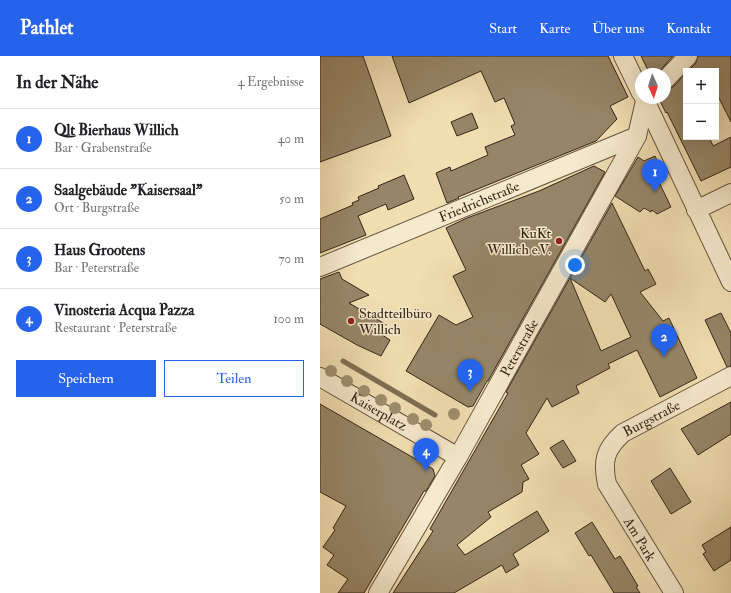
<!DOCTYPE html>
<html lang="de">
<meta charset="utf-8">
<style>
:root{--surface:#fff;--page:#f6f6f6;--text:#202124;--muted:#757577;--line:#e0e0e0;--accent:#2563eb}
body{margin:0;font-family:"IM FELL Double Pica",serif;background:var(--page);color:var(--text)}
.controls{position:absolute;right:12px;top:12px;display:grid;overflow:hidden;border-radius:0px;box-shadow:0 4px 16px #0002}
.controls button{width:36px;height:36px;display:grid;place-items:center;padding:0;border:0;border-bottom:1px solid var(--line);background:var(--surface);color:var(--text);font:20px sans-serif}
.compass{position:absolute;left:315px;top:12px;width:36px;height:36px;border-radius:50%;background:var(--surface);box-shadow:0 4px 16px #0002;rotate:176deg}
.you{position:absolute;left:255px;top:209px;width:14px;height:14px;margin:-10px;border:3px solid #fff;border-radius:50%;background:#1a73e8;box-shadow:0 0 0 6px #1a73e833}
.badge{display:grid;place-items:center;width:26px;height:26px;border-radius:50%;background:var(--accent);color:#fff;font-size:13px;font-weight:700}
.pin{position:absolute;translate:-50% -33px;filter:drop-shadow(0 1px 2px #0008)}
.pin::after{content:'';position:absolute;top:21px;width:14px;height:12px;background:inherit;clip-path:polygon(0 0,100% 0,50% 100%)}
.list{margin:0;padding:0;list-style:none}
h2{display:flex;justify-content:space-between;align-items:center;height:52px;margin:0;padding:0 16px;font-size:17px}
h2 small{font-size:13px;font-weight:400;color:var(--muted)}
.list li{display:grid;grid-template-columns:26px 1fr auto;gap:12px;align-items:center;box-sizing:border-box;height:60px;padding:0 16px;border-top:1px solid var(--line)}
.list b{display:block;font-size:15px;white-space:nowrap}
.list p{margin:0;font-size:13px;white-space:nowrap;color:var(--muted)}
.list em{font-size:13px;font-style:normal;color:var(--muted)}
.actions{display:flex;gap:8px;padding:12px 16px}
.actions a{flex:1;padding:9px 0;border:1px solid var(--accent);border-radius:0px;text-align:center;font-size:14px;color:var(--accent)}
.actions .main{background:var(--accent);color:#fff}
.map{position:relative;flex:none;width:411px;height:537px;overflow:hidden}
header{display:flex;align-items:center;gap:24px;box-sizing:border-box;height:56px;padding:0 20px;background:var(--accent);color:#fff}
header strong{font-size:19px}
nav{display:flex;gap:22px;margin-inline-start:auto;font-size:14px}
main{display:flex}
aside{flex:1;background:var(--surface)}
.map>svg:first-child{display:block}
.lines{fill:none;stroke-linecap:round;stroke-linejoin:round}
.stream{stroke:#7f6f54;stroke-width:5}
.building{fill:#968668;stroke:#342617;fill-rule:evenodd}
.street-casing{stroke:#63543e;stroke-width:20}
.street{stroke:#f6eacd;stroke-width:18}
.tree{fill:#9e8e6e}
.poi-dot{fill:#8f2418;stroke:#f6eacd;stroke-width:1.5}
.labels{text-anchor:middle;stroke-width:3;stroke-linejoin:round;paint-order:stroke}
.street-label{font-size:14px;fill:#342617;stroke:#f6eacd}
.poi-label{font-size:14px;fill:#342617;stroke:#f6eacd;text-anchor:end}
</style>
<header>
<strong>Pathlet</strong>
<nav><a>Start</a><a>Karte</a><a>Über uns</a><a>Kontakt</a></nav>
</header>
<main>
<aside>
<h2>In der Nähe<small>4 Ergebnisse</small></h2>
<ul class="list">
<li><span class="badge">1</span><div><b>Qlt Bierhaus Willich</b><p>Bar · Grabenstraße</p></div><em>40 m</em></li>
<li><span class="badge">2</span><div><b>Saalgebäude &quot;Kaisersaal&quot;</b><p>Ort · Burgstraße</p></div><em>50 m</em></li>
<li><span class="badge">3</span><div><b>Haus Grootens</b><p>Bar · Peterstraße</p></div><em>70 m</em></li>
<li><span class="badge">4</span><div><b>Vinosteria Acqua Pazza</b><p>Restaurant · Peterstraße</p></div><em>100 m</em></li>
</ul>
<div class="actions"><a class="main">Speichern</a><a>Teilen</a></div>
</aside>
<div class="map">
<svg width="411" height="537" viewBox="0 0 411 537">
<rect width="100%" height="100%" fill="#f1dfb2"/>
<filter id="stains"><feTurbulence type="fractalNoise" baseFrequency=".005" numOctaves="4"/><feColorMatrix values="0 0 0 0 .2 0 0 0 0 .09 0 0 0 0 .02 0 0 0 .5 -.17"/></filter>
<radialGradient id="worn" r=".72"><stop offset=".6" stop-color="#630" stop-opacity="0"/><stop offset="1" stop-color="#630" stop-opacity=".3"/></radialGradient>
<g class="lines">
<path class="stream" d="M 23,305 L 115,359"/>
</g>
<path class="building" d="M 0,0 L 43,0 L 71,80 L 0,106 Z
M 72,0 L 288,0 L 308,41 L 290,50 L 297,63 L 276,85 L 138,141 L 139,142 L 127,147 L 116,117 L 130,111 L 131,115 L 168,99 L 165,91 L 195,79 L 191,70 L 195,68 L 184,42 L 175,46 L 161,15 L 89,47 Z
M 321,0 L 353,0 L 337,18 L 330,18 Z
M 378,0 L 411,0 L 411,66 L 396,36 L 396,15 L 368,15 L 376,7 Z
M 366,17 L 366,81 L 389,81 L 393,90 L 411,81 L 411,111 L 381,125 L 347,56 L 346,57 L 340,45 L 342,42 L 345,42 L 345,37 L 347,34 L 353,31 Z
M 152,57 L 158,72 L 137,80 L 131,66 Z
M 335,100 L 345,121 L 338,124 L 351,151 L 337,158 L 332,154 L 331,156 L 324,152 L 320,156 L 295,140 L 318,101 L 324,105 Z
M 274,110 L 285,116 L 168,325 L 167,325 L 153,350 L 148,351 L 86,315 L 119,259 L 136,269 L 153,261 L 133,220 L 146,214 L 126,172 L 147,162 L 219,135 Z
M 84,119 L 94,143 L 68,154 L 66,148 L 38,160 L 46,179 L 0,197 L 0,163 L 33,149 L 32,147 L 39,144 L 38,141 L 59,132 L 58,130 Z
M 292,147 L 325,215 L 328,213 L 336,228 L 320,236 L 343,265 L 349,262 L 377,322 L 340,341 L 317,294 L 288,308 L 290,312 L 256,330 L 259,337 L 232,351 L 227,342 L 206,377 L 219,398 L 201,409 L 209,423 L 203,426 L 202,436 L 168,456 L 171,461 L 137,489 L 145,499 L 217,455 L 229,475 L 193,498 L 199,509 L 186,517 L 182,509 L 134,537 L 73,537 L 113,475 L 110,473 L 188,337 L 186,336 ZM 250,222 L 285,246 L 291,238 L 311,281 L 281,295 Z
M 19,216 L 22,223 L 49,239 L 29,247 L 65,268 L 59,277 L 70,284 L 61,300 L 37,289 L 0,268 L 0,223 Z
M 401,257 L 411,277 L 411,310 L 407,311 L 385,264 Z
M 411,346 L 411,378 L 378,399 L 361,373 Z
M 0,348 L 113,413 L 115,420 L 106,435 L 104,435 L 44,537 L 18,537 L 28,523 L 7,509 L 14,499 L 3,491 L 15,474 L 13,472 L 26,450 L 0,436 Z
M 243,384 L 256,405 L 243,412 L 230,392 Z
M 350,412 L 371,446 L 351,458 L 331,425 Z
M 272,466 L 295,503 L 300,500 L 318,530 L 316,531 L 320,537 L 294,537 L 271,499 L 269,500 L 255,477 Z
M 411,471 L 411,504 L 394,515 L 383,498 L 386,496 L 382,489 Z"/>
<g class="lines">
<g class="street-casing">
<g id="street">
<path d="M 303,0 L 321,37"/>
<path d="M 345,24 L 368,0"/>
<path d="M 324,42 L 411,226"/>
<path d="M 376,154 L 411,137"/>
<path id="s1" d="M 0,211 L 317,80"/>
<path id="s2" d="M 0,321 L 138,401"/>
<path id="s3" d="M 58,537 L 138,401 L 317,80 L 325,45 L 328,42"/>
<path id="s4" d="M 354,537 L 287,428 C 282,405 285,393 303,377 L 411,320"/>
</g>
</g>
<use href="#street" class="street"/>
</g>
<g class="tree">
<circle cx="11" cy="315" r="6"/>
<circle cx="27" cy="325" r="6"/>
<circle cx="44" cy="335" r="6"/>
<circle cx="61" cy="344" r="6"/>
<circle cx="75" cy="352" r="6"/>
<circle cx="134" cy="358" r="6"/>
<circle cx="93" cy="363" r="6"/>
<circle cx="106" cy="369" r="6"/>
</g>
<g class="poi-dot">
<circle cx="239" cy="185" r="4"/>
<circle cx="31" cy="265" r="4"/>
</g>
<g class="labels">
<g class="street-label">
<text dy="5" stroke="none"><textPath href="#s1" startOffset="172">Friedrichstraße</textPath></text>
<text dy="5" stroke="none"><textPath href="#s3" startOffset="283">Peterstraße</textPath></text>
<text dy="5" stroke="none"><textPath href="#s2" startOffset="68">Kaiserplatz</textPath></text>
<text dy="5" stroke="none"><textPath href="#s4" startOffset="217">Burgstraße</textPath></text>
<text transform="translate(320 483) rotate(59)" y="5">Am Park</text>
</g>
<g class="poi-label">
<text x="231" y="182">KuKt<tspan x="231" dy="16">Willich e.V.</tspan></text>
<text x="39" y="262" text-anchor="start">Stadtteilbüro<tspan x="39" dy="16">Willich</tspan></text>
</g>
</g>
<rect width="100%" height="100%" filter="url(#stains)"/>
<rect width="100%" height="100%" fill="url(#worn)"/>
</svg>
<div class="controls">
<button>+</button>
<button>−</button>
</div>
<svg class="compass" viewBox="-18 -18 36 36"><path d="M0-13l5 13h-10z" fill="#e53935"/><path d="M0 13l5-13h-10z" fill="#757577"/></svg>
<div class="you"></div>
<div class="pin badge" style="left:335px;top:136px">1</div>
<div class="pin badge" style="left:344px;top:301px">2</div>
<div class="pin badge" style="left:150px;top:336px">3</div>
<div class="pin badge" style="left:106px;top:415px">4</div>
</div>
</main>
